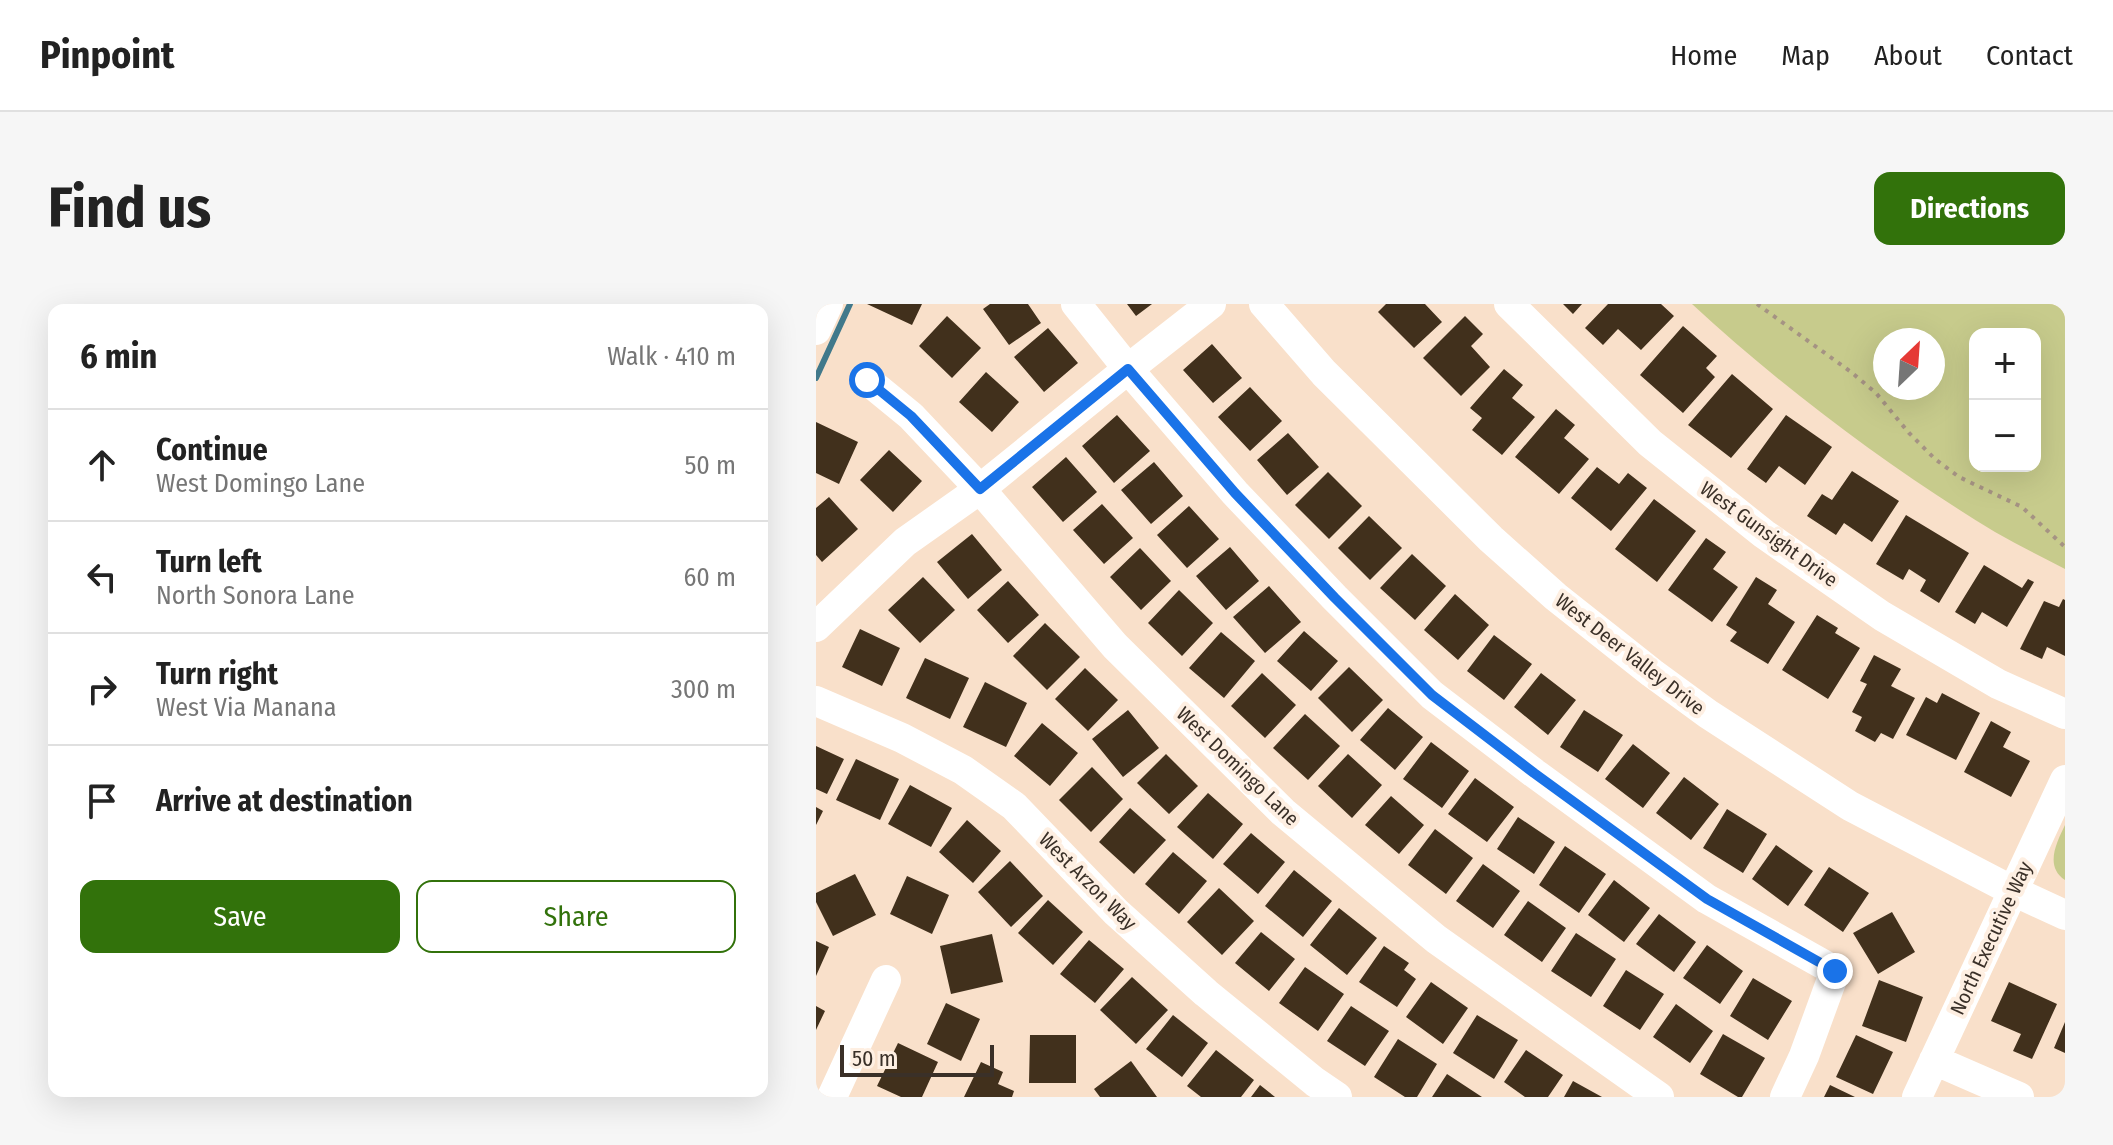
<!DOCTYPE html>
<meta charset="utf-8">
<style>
:root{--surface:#fff;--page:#f6f6f6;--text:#222;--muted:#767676;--line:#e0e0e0;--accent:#32720b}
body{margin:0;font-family:"Fira Sans Condensed",sans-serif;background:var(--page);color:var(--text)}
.controls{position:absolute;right:24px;top:24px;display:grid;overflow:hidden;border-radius:16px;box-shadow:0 8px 32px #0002}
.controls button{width:72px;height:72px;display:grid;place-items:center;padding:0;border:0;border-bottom:2px solid var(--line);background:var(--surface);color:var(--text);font:40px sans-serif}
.compass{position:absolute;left:1057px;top:24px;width:72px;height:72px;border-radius:50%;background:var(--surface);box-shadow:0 8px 32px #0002;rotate:25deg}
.scale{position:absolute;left:24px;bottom:20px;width:154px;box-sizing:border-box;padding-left:8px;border:4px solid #3a3028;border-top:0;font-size:22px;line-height:28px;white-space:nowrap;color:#3a3028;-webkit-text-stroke:6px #feefe2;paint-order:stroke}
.stop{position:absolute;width:24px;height:24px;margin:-18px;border:6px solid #1a73e8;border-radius:50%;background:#fff}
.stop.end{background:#1a73e8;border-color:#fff;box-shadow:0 2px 8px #0008}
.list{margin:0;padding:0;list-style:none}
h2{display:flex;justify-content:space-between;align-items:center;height:104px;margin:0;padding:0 32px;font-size:34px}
h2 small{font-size:26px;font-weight:400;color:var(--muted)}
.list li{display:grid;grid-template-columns:52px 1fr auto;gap:24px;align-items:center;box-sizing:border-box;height:112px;padding:0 32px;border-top:2px solid var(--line)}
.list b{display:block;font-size:30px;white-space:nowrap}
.list p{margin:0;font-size:26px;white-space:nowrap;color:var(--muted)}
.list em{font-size:26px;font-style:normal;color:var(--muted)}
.actions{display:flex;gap:16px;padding:24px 32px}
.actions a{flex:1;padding:18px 0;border:2px solid var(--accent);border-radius:16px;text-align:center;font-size:28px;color:var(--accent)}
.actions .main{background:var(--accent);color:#fff}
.icon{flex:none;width:44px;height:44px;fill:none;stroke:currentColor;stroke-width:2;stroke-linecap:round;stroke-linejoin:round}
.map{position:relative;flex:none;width:1249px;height:793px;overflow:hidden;border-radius:16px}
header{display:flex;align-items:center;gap:48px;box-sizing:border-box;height:112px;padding:0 40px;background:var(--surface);border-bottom:2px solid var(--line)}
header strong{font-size:38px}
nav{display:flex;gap:44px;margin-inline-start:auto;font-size:28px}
.intro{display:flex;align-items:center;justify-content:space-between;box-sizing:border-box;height:192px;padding:0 48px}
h1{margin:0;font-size:56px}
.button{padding:20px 36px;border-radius:16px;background:var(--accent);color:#fff;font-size:28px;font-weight:700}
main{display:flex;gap:48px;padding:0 48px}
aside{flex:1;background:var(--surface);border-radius:16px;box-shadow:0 8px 32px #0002}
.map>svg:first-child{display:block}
.green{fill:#c7cb8c;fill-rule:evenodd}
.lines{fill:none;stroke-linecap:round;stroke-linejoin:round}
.stream{stroke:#41798b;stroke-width:6}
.building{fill:#41301c}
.path{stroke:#a59383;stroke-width:4;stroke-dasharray:4 6;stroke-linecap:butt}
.minor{stroke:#fff;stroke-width:30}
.route{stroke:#1a73e8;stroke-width:10}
.labels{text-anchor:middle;stroke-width:8;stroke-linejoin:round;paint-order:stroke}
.street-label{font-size:20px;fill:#3a3028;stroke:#feefe2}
</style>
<header>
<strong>Pinpoint</strong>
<nav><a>Home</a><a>Map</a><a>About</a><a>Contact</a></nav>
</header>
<div class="intro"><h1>Find us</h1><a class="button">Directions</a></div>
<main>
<aside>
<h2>6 min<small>Walk · 410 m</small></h2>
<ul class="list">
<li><svg class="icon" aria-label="ahead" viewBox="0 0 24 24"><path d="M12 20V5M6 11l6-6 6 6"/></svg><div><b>Continue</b><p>West Domingo Lane</p></div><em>50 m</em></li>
<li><svg class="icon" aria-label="left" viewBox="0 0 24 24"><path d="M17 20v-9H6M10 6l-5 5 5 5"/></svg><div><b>Turn left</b><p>North Sonora Lane</p></div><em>60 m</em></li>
<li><svg class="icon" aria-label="right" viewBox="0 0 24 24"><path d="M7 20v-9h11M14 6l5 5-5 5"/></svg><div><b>Turn right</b><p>West Via Manana</p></div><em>300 m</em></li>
<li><svg class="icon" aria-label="arrive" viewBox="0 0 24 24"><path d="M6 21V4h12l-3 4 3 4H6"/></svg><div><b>Arrive at destination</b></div></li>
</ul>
<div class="actions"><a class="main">Save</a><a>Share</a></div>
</aside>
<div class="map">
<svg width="1249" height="793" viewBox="0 0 1249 793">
<rect width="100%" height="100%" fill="#f9e0ca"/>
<path class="green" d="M 876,0 L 1249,0 L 1249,265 C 1226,253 1202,241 1179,228 C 1072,163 968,85 876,0 ZM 1159,30 L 1219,30 L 1219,162 L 1159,162 ZM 1069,36 L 1117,36 L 1117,84 L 1069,84 Z
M 1249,521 L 1249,576 C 1228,562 1241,538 1249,521 Z"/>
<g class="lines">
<path class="stream" d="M 0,74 L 34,0"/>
</g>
<path class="building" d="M 51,0 L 106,0 L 96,21 Z
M 174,0 L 212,0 L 225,19 L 193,41 L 167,5 Z
M 311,0 L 336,0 L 320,12 Z
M 570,0 L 609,0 L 626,18 L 598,44 L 562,8 Z
M 747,0 L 766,0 L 757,10 Z
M 792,0 L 845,0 L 858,12 L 825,46 L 802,25 L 787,41 L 769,24 Z
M 131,12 L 165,44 L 136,74 L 103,42 Z
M 649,12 L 667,30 L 655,42 L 674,63 L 645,92 L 607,54 Z
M 867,22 L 901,52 L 890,64 L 899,73 L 867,109 L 824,71 Z
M 232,24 L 262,59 L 228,88 L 198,53 Z
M 396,40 L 426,74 L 397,99 L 367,66 Z
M 688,65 L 707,81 L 696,94 L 719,113 L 686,151 L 656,126 L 666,114 L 654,104 Z
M 170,68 L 203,98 L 176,128 L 143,98 Z
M 916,70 L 957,105 L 915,154 L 872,121 Z
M 434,83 L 466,117 L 434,147 L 402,113 Z
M 740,105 L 759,121 L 748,134 L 773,155 L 743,190 L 699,153 Z
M 301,111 L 334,147 L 298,179 L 266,142 Z
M 970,111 L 1016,143 L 989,181 L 963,162 L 950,179 L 931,165 Z
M 0,118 L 42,138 L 23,180 L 0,169 Z
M 472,129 L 503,163 L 471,191 L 441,156 Z
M 73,146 L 106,177 L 77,208 L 44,176 Z
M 250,153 L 281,188 L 247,218 L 216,183 Z
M 338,158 L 367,192 L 335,220 L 305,186 Z
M 781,163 L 803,180 L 812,169 L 831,184 L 795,227 L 755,194 Z
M 1036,167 L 1083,197 L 1056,238 L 1028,219 L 1020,231 L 991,212 L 1006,190 L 1016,196 Z
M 512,168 L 546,202 L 513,235 L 479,201 Z
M 13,193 L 42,225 L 6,258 L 0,251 L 0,204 Z
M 838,195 L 880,227 L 841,278 L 799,245 Z
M 286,200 L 317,234 L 288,260 L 257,226 Z
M 373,202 L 403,235 L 371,264 L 341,231 Z
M 1090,211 L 1153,249 L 1123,299 L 1104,287 L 1110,276 L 1093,265 L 1087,276 L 1060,260 Z
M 553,212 L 586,244 L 554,276 L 522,244 Z
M 156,230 L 186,266 L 152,295 L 121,258 Z
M 890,234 L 910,248 L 897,265 L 922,283 L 896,318 L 852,286 Z
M 414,243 L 443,277 L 410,306 L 380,272 Z
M 324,244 L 355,277 L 325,306 L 294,273 Z
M 596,250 L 630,282 L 599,316 L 564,284 Z
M 1168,261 L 1206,284 L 1212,275 L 1218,278 L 1191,323 L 1166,308 L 1159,320 L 1139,308 Z
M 107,273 L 139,306 L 104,339 L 72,306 Z
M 940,273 L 961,286 L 952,300 L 979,318 L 952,360 L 914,337 L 921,328 L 910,321 Z
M 192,277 L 223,311 L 192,339 L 161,306 Z
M 453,282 L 485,318 L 449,349 L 417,313 Z
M 363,286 L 397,319 L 366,352 L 332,319 Z
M 639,290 L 673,321 L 642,356 L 608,326 Z
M 1247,295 L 1249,296 L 1249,352 L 1231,343 L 1226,355 L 1204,345 L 1228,297 L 1243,303 Z
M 1001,311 L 1022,324 L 1019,329 L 1044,344 L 1012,395 L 966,366 Z
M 229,319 L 264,353 L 231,386 L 197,352 Z
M 44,325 L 84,344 L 66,382 L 26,363 Z
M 488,327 L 522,357 L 495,387 L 461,357 Z
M 405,328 L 439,357 L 408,394 L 373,364 Z
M 678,331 L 716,360 L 688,396 L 651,367 Z
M 1058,351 L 1085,365 L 1075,382 L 1099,394 L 1077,435 L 1065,429 L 1059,438 L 1039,427 L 1046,413 L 1036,408 L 1051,380 L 1044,377 Z
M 109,354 L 153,374 L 134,415 L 90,394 Z
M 533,363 L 567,396 L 536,428 L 502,394 Z
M 269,364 L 302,396 L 272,427 L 239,395 Z
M 446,369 L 480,401 L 449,434 L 415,402 Z
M 725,369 L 760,396 L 732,431 L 698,403 Z
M 169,378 L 211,399 L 190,443 L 147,423 Z
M 1126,389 L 1164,409 L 1140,456 L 1090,431 L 1110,393 L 1121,399 Z
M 572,404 L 607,433 L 579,466 L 544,436 Z
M 312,406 L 343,444 L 307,473 L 276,435 Z
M 768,406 L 807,431 L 782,468 L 744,443 Z
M 489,410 L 524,442 L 492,476 L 457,444 Z
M 1175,417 L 1195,428 L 1187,443 L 1214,457 L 1195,493 L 1148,468 Z
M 226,419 L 262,449 L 234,482 L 198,452 Z
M 615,438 L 653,467 L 626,504 L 587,475 Z
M 817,440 L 854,469 L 827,504 L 789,475 Z
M 0,442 L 28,455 L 11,490 L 0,485 Z
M 350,450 L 382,482 L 353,510 L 321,479 Z
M 532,450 L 566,481 L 536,514 L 502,482 Z
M 40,455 L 83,475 L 64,516 L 20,496 Z
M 276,463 L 307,495 L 275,528 L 243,496 Z
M 868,473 L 903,500 L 875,536 L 840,509 Z
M 659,474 L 698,503 L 671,538 L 632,510 Z
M 94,481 L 136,504 L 115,543 L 72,520 Z
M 392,489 L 427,520 L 397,555 L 361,523 Z
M 575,492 L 608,521 L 583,550 L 549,521 Z
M 0,503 L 7,507 L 0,521 Z
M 314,504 L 350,536 L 318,570 L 283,538 Z
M 911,505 L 951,530 L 927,569 L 887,544 Z
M 702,513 L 739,538 L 718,570 L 681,545 Z
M 151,516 L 185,547 L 157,579 L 123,548 Z
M 619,525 L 657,554 L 630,590 L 592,561 Z
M 435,529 L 469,558 L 442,590 L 407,560 Z
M 960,541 L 997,567 L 972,602 L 936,575 Z
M 749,542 L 790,570 L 763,609 L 723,581 Z
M 357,548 L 391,577 L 363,610 L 329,580 Z
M 194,557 L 227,592 L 195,623 L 162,588 Z
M 667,560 L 704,587 L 677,624 L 640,597 Z
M 1013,563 L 1053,589 L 1027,628 L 988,601 Z
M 478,566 L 516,597 L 487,633 L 449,602 Z
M 39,570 L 60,611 L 17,632 L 0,598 L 0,589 Z
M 91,572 L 133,591 L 116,630 L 74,610 Z
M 798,576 L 834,604 L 808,638 L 772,611 Z
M 403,584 L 438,617 L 406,651 L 371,618 Z
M 232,596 L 267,628 L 237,661 L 202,629 Z
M 712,597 L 750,624 L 726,658 L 688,631 Z
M 523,604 L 561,634 L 531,671 L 494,641 Z
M 1076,608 L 1099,648 L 1062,670 L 1037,629 Z
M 843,610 L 880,638 L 858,668 L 820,640 Z
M 445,628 L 479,655 L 453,687 L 419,659 Z
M 760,629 L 800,655 L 775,693 L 735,667 Z
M 176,630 L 187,678 L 135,690 L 124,642 Z
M 273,636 L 308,665 L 279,699 L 244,670 Z
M 0,637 L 13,643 L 0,672 Z
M 891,641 L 927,667 L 904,700 L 867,674 Z
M 568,642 L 593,659 L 588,666 L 600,675 L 581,703 L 543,678 Z
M 489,663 L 528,690 L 502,727 L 463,699 Z
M 810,666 L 848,690 L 824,726 L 787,702 Z
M 316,673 L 352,706 L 320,740 L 284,706 Z
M 937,674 L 976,697 L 952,736 L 914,712 Z
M 1063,676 L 1107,693 L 1090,738 L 1046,722 Z
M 615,678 L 652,704 L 627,740 L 590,713 Z
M 1193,678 L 1241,700 L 1216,755 L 1197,747 L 1205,730 L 1175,717 Z
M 130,699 L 164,715 L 145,757 L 111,740 Z
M 860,700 L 897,727 L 874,759 L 837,733 Z
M 0,702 L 9,707 L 0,726 Z
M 535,702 L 573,727 L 549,762 L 511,737 Z
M 357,711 L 392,739 L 366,773 L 330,745 Z
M 661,711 L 702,736 L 678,775 L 637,749 Z
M 1249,718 L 1249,749 L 1238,744 Z
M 907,730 L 949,754 L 926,793 L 922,793 L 884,770 Z
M 214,731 L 260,731 L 260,779 L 213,779 Z
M 1040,731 L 1077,748 L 1057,790 L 1020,773 Z
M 582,735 L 621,760 L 601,793 L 589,793 L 558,773 Z
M 82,739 L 122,758 L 106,793 L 85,793 L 61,782 Z
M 400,746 L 438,776 L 425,793 L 385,793 L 371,782 Z
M 710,746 L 747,771 L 732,793 L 709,793 L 688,778 Z
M 315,757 L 341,793 L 284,793 L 278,785 Z
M 165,758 L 187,768 L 182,780 L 198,787 L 196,793 L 148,793 Z
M 631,770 L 666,793 L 616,793 Z
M 757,777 L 786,793 L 748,793 Z
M 444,781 L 459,793 L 435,793 Z
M 1014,781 L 1039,793 L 1008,793 Z"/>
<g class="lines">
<path class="path" d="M 941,0 L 1035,68 L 1060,89 L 1093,129 L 1119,155 L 1143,173 L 1206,203 L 1249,243"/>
<path class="minor" d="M 260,0 L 312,65 L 419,189 L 519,294 L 616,391 L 718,469 L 891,595 L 1019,667 L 988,752 L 969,793
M 448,0 L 508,69 L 675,235 L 740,293 L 836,369 L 892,410 L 1034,502 L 1197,587 L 1249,611
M 693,0 L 834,139 L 948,230 L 1066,312 L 1182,380 L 1249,410
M 0,26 L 12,0
M 51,76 L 95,112 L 164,185 L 299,342 L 467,508 L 620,635 L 843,793
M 0,323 L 89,238 L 164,185 L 312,65 L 395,0
M 0,397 L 86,434 L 147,466 L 198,502 L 300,608 L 390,689 L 499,778 L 521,793
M 1118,756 L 1203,793
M 16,793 L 70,676
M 1101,793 L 1249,476"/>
</g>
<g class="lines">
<path class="route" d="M 51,76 L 95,112 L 164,185 L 312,65 L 419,189 L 519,294 L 616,391 L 718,469 L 891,595 L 1019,667"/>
</g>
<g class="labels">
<g class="street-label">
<text transform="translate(953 230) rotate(36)" y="7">West Gunsight Drive</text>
<text transform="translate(814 350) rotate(38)" y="7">West Deer Valley Drive</text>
<text transform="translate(422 462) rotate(44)" y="7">West Domingo Lane</text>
<text transform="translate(272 577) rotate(45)" y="7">West Arzon Way</text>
<text transform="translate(1175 634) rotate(-65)" y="7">North Executive Way</text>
</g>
</g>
</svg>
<div class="controls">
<button>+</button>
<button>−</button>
</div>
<svg class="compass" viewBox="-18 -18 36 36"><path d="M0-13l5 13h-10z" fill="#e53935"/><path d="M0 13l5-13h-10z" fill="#767676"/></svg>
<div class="scale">50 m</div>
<div class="stop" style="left:51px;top:76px"></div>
<div class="stop end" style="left:1019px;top:667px"></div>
</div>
</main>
